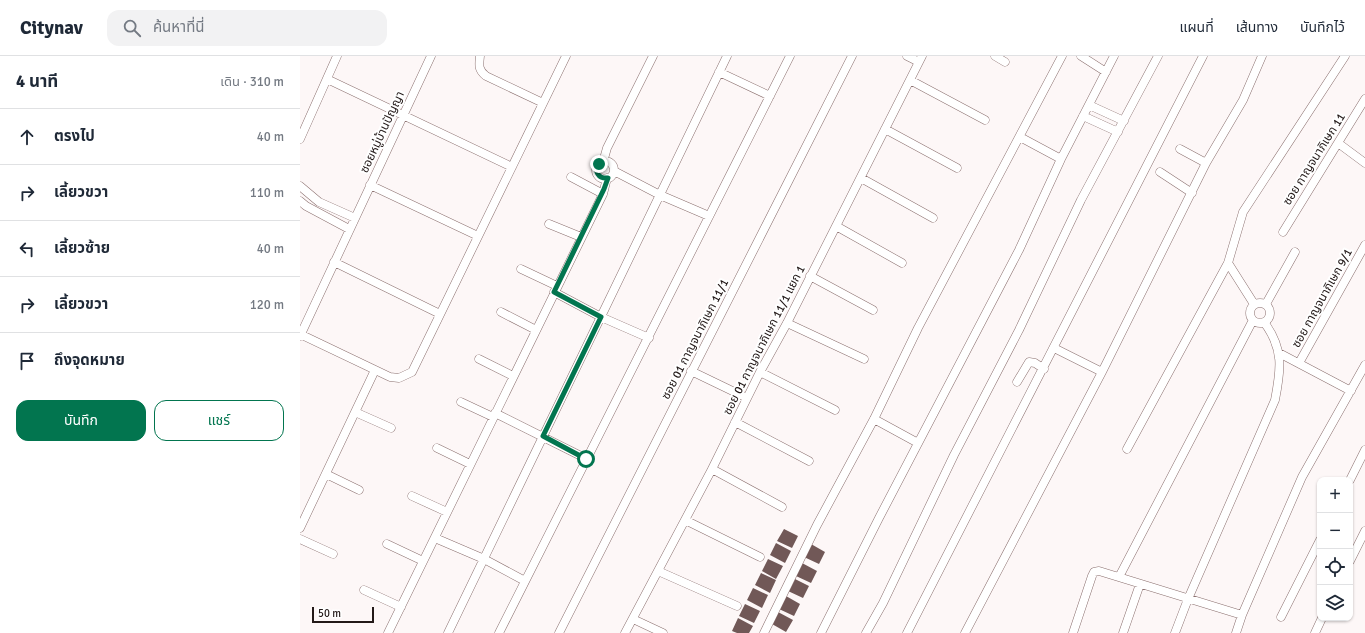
<!DOCTYPE html>
<html lang="th">
<meta charset="utf-8">
<style>
:root{--surface:#fff;--page:#f2f2f3;--text:#1f2937;--muted:#747a83;--line:#e0e1e3;--accent:#02754f}
body{margin:0;font-family:Signika,"Noto Sans Thai",sans-serif;background:var(--page);color:var(--text)}
.controls{position:absolute;right:12px;bottom:12px;display:grid;overflow:hidden;border-radius:8px;box-shadow:0 1px 3px #0004}
.controls button{width:36px;height:36px;display:grid;place-items:center;padding:0;border:0;border-bottom:1px solid var(--line);background:var(--surface);color:var(--text);font:20px sans-serif}
.scale{position:absolute;left:12px;bottom:10px;width:62px;box-sizing:border-box;padding-left:4px;border:2px solid #231918;border-top:0;font-size:11px;line-height:14px;white-space:nowrap;color:#231918;-webkit-text-stroke:3px #fff;paint-order:stroke}
.stop{position:absolute;width:12px;height:12px;margin:-9px;border:3px solid #02754f;border-radius:50%;background:#fff}
.stop.end{background:#02754f;border-color:#fff;box-shadow:0 1px 4px #0008}
.list{margin:0;padding:0;list-style:none}
h2{display:flex;justify-content:space-between;align-items:center;height:52px;margin:0;padding:0 16px;font-size:17px}
h2 small{font-size:13px;font-weight:400;color:var(--muted)}
.list li{display:grid;grid-template-columns:26px 1fr auto;gap:12px;align-items:center;box-sizing:border-box;height:56px;padding:0 16px;border-top:1px solid var(--line)}
.list b{display:block;font-size:15px;white-space:nowrap}
.list em{font-size:13px;font-style:normal;color:var(--muted)}
.actions{display:flex;gap:8px;padding:12px 16px}
.actions a{flex:1;padding:9px 0;border:1px solid var(--accent);border-radius:12px;text-align:center;font-size:14px;color:var(--accent)}
.actions .main{background:var(--accent);color:#fff}
.icon{flex:none;width:22px;height:22px;fill:none;stroke:currentColor;stroke-width:2;stroke-linecap:round;stroke-linejoin:round}
.map{position:relative;flex:none;width:1065px;height:577px;overflow:hidden}
header{display:flex;align-items:center;gap:24px;box-sizing:border-box;height:56px;padding:0 20px;background:var(--surface);border-bottom:1px solid var(--line)}
header strong{font-size:19px}
nav{display:flex;gap:22px;margin-inline-start:auto;font-size:14px}
.search{width:280px;height:36px;background:var(--page);display:flex;align-items:center;gap:10px;box-sizing:border-box;padding:0 14px;border-radius:12px;color:var(--muted);font-size:15px}
main{display:flex}
aside{flex:1;background:var(--surface)}
.map>svg:first-child{display:block}
.building{fill:#715857}
.lines{fill:none;stroke-linecap:round;stroke-linejoin:round}
.minor-casing{stroke:#8b706f;stroke-width:9}
.minor{stroke:#fff;stroke-width:8}
.route{stroke:#02754f;stroke-width:5}
.labels{text-anchor:middle;stroke-width:4;stroke-linejoin:round;paint-order:stroke}
.street-label{font-size:12px;fill:#231918;stroke:#fff}
</style>
<header>
<strong>Citynav</strong>
<div class="search"><svg class="icon" aria-label="search" viewBox="0 0 24 24"><circle cx="10" cy="10" r="6"/><path d="M15 15l6 6"/></svg>ค้นหาที่นี่</div>
<nav><a>แผนที่</a><a>เส้นทาง</a><a>บันทึกไว้</a></nav>
</header>
<main>
<aside>
<h2>4 นาที<small>เดิน · 310 m</small></h2>
<ul class="list">
<li><svg class="icon" aria-label="ahead" viewBox="0 0 24 24"><path d="M12 20V5M6 11l6-6 6 6"/></svg><div><b>ตรงไป</b></div><em>40 m</em></li>
<li><svg class="icon" aria-label="right" viewBox="0 0 24 24"><path d="M7 20v-9h11M14 6l5 5-5 5"/></svg><div><b>เลี้ยวขวา</b></div><em>110 m</em></li>
<li><svg class="icon" aria-label="left" viewBox="0 0 24 24"><path d="M17 20v-9H6M10 6l-5 5 5 5"/></svg><div><b>เลี้ยวซ้าย</b></div><em>40 m</em></li>
<li><svg class="icon" aria-label="right" viewBox="0 0 24 24"><path d="M7 20v-9h11M14 6l5 5-5 5"/></svg><div><b>เลี้ยวขวา</b></div><em>120 m</em></li>
<li><svg class="icon" aria-label="arrive" viewBox="0 0 24 24"><path d="M6 21V4h12l-3 4 3 4H6"/></svg><div><b>ถึงจุดหมาย</b></div></li>
</ul>
<div class="actions"><a class="main">บันทึก</a><a>แชร์</a></div>
</aside>
<div class="map">
<svg width="1065" height="577" viewBox="0 0 1065 577">
<rect width="100%" height="100%" fill="#fdf7f7"/>
<path class="building" d="M 484,473 L 498,480 L 492,492 L 477,485 Z
M 476,487 L 491,495 L 485,507 L 470,499 Z
M 511,488 L 525,496 L 519,508 L 504,501 Z
M 468,503 L 483,510 L 476,523 L 462,515 Z
M 502,507 L 517,515 L 511,527 L 496,520 Z
M 461,517 L 476,524 L 470,537 L 455,529 Z
M 495,523 L 509,530 L 503,542 L 488,535 Z
M 453,532 L 468,539 L 462,552 L 447,544 Z
M 486,540 L 500,548 L 494,560 L 479,553 Z
M 445,548 L 460,555 L 454,567 L 439,560 Z
M 478,556 L 493,564 L 486,576 L 472,568 Z
M 438,562 L 453,570 L 449,577 L 437,577 L 432,575 Z"/>
<g class="lines">
<g class="minor-casing">
<path id="minor" d="M 180,0 C 179,9 178,14 186,20 L 243,47
M 607,0 L 619,6
M 695,0 L 705,6
M 781,0 L 806,16
M 419,16 L 470,40
M 27,23 L 212,111
M 610,24 L 685,64
M 789,49 L 824,65
M 783,60 L 818,76
M 585,73 L 657,112
M 720,81 L 761,103
M 0,83 L 37,0
M 1038,87 L 1065,107
M 880,93 L 906,107
M296 114a9 9 0 1 1 18 0a9 9 0 1 1-18 0Z
M 303,106 L 307,92 L 353,0
M 314,115 L 360,139 L 409,160
M 860,116 L 892,137
M 271,121 L 303,138
M 561,122 L 633,162
M 70,129 L 178,180
M 0,130 L 19,146 L 55,162
M 0,145 L 6,150 L 49,173
M 249,168 L 281,181
M 536,170 L 602,207
M 983,176 L 1065,43
M 34,206 L 140,258
M 928,207 L 954,248
M 221,213 L 257,230
M 510,220 L 573,254
M 254,236 L 301,261 L 349,282
M950 257a10 10 0 1 1 20 0a10 10 0 1 1-20 0Z
M 966,248 L 995,196
M 201,256 L 236,274
M 487,267 L 564,303
M 0,278 L 90,321 L 99,322 L 112,316 L 266,0
M 0,280 L 131,0
M 754,292 L 802,316
M 979,297 L 1051,335
M 179,303 L 213,320
M 999,307 L 1065,189
M 391,315 L 447,342
M 460,316 L 535,354
M 717,326 L 729,306 L 735,307 L 744,313
M 161,346 L 193,361
M 55,356 L 91,372
M 195,357 L 287,403
M 574,363 L 618,387
M 435,366 L 509,405
M 137,392 L 170,408
M 827,393 L 928,207 L 943,156 L 1045,0
M 412,413 L 482,451
M 26,418 L 59,434
M 1050,424 L 1065,394
M 112,440 L 147,456
M 385,464 L 460,501
M 0,472 L 75,314
M 135,482 L 184,503 L 225,525
M 0,483 L 33,498
M 87,488 L 123,505
M 1050,505 L 1065,475
M 358,515 L 437,550
M 819,521 L 953,264
M 64,534 L 101,551
M 981,561 L 1020,484
M 333,563 L 363,577
M 88,577 L 303,138 L 307,122
M 148,577 L 427,0
M 199,577 L 490,0
M 259,577 L 552,0
M 325,577 L 412,413 L 460,316 L 487,267 L 622,0
M 464,577 L 517,469 L 574,363 L 618,272 L 762,0
M 521,577 L 579,462 L 719,194 L 761,103 L 814,0
M 566,577 L 583,547 L 654,399 L 719,274 L 781,144 L 858,0
M 607,577 L 903,0
M 665,577 L 802,316 L 906,107 L 943,44 L 962,0
M 773,577 L 792,520 L 794,516 L 799,515 L 942,559
M 823,577 L 840,528
M 875,577 L 888,543 L 975,344 C 981,313 984,293 964,266
M 936,577 L 942,559 L 1002,421 L 1065,309
M 1015,577 L 1022,562"/>
</g>
<use href="#minor" class="minor"/>
</g>
<g class="lines">
<path class="route" d="M 286,403 L 243,380 L 301,261 L 254,236 L 304,133 L 308,122 C 298,123 294,115 299,108"/>
</g>
<g class="labels">
<g class="street-label">
<text transform="translate(82 76) rotate(-65)" y="4">ซอยหมู่บ้านปัญญา</text>
<text transform="translate(1014 103) rotate(-58)" y="4">ซอย กาญจนาภิเษก 11</text>
<text transform="translate(1022 242) rotate(-61)" y="4">ซอย กาญจนาภิเษก 9/1</text>
<text transform="translate(395 283) rotate(-63)" y="4">ซอย 01 กาญจนาภิเษก 11/1</text>
<text transform="translate(464 284) rotate(-63)" y="4">ซอย 01 กาญจนาภิเษก 11/1 แยก 1</text>
</g>
</g>
</svg>
<div class="controls">
<button>+</button>
<button>−</button>
<button><svg class="icon" aria-label="locate" viewBox="0 0 24 24"><circle cx="12" cy="12" r="6"/><path d="M12 2v4M12 18v4M2 12h4M18 12h4"/></svg></button>
<button><svg class="icon" aria-label="layers" viewBox="0 0 24 24"><path d="M12 4l9 5-9 5-9-5zM3 14l9 5 9-5"/></svg></button>
</div>
<div class="scale">50 m</div>
<div class="stop" style="left:286px;top:403px"></div>
<div class="stop end" style="left:299px;top:108px"></div>
</div>
</main>
